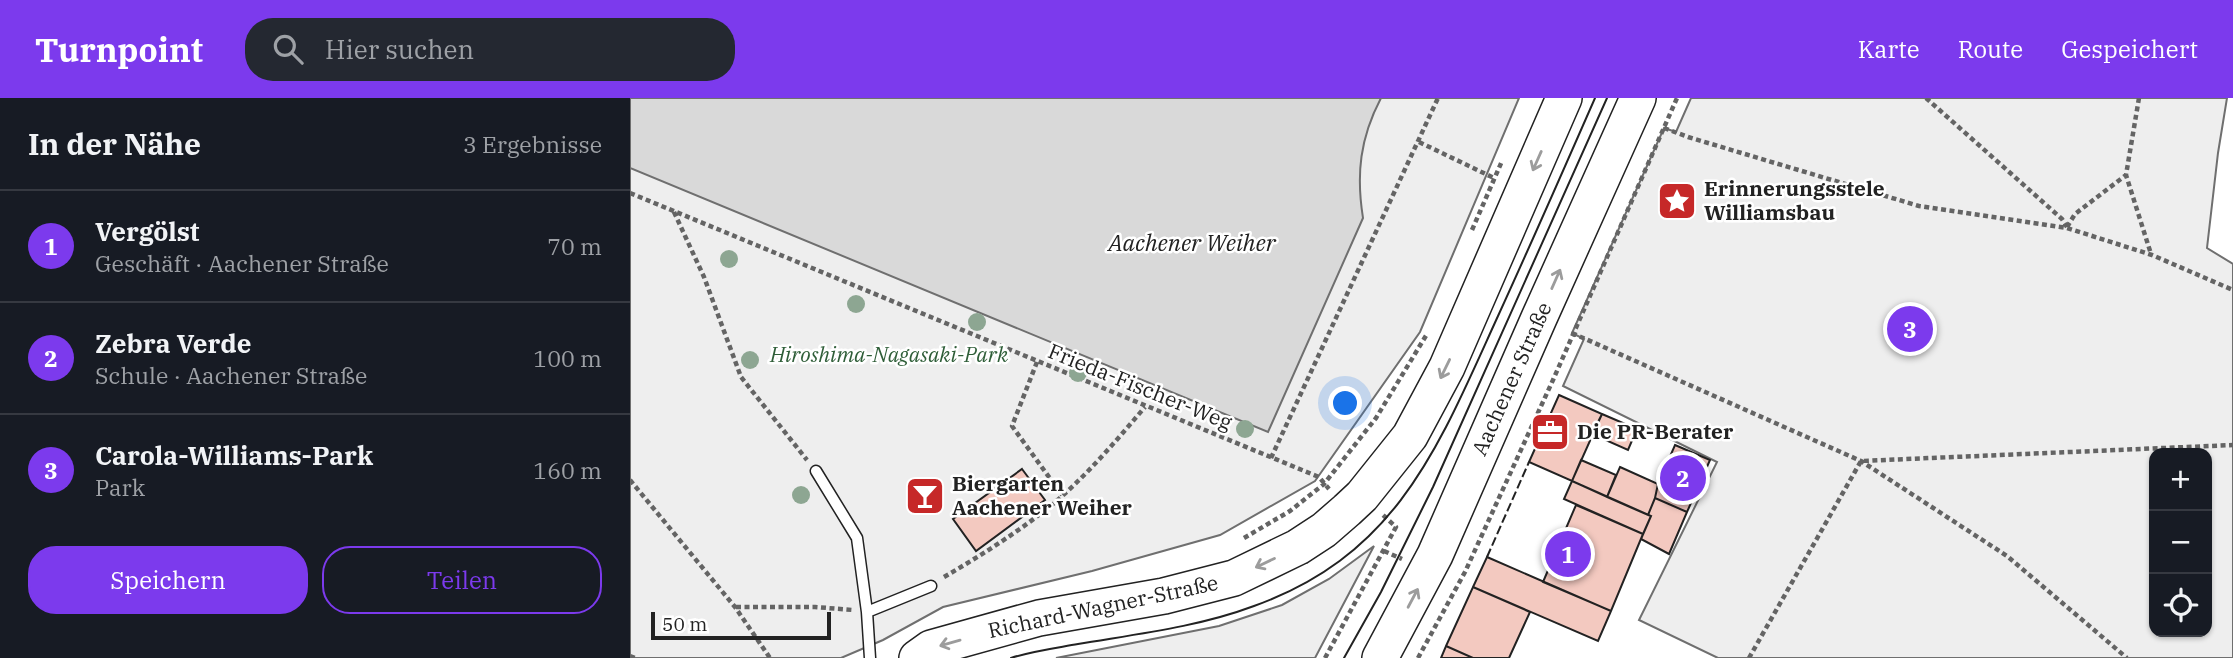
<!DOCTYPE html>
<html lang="de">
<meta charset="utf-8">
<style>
:root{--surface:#171b24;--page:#242831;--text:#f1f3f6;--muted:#9ea1a6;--line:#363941;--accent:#7c3aed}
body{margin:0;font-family:"IBM Plex Serif",serif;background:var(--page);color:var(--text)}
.controls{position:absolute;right:21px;bottom:21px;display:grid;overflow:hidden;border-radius:14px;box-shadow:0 2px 5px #0004}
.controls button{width:63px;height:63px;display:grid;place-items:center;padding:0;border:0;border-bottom:2px solid var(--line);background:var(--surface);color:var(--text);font:35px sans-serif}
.scale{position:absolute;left:21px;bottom:18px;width:180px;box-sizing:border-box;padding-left:7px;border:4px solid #222;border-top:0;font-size:19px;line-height:24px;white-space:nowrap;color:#222;-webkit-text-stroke:5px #fff;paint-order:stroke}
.you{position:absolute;left:716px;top:306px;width:24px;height:24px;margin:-18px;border:5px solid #fff;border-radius:50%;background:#1a73e8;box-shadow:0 0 0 10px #1a73e833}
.badge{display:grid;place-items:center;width:46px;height:46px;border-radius:50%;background:var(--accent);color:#fff;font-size:23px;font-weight:700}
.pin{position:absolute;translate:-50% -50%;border:4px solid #fff;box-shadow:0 2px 7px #0006}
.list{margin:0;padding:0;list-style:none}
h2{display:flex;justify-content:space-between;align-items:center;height:91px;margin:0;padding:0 28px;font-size:30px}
h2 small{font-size:23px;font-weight:400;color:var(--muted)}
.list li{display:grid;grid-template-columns:46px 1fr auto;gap:21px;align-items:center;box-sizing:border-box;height:112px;padding:0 28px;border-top:2px solid var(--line)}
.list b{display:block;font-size:26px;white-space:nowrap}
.list p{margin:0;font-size:23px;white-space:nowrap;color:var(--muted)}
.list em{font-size:23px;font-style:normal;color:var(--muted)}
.actions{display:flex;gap:14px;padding:21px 28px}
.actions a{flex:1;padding:16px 0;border:2px solid var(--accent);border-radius:28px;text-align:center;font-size:24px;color:var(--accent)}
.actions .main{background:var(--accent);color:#fff}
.icon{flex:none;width:38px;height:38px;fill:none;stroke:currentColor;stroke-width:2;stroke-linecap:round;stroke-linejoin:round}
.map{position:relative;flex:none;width:1603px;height:560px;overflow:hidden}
header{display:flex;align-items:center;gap:42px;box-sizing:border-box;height:98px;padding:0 35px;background:var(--accent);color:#fff}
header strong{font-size:33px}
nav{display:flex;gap:38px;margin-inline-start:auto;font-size:24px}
.search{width:490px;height:63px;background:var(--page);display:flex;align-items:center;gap:18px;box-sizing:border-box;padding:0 24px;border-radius:28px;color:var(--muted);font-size:26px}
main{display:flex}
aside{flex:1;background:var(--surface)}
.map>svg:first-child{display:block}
.green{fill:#eee;stroke:#6f6f6f;stroke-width:2;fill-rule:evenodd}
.water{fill:#d9d9d9;stroke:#6f6f6f;stroke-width:2}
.building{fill:#f3c9c0;stroke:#222;stroke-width:2}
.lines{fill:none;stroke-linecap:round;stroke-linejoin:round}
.lane-casing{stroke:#222;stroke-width:13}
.primary-casing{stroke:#222;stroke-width:38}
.path{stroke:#646464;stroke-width:4.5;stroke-dasharray:5 3.5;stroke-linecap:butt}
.lane{stroke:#fff;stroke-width:10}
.primary{stroke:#fff;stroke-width:35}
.tram{stroke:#222;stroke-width:2}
.fence{stroke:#222;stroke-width:2;stroke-dasharray:9 3.5;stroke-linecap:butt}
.tree{fill:#8da692}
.oneway{stroke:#9c9c9c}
.labels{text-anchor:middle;stroke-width:5;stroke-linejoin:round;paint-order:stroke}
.poi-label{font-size:21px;font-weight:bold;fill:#222;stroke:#fff;text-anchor:start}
.park-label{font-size:21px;font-style:italic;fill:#2f5e38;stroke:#fff}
.street-label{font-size:21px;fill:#222;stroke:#fff}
.water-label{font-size:23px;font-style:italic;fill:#222;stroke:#fff}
</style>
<header>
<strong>Turnpoint</strong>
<div class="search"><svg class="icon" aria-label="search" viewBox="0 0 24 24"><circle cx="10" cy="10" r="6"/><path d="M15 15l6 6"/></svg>Hier suchen</div>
<nav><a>Karte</a><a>Route</a><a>Gespeichert</a></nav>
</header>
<main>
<aside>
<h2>In der Nähe<small>3 Ergebnisse</small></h2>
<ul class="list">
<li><span class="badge">1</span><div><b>Vergölst</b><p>Geschäft · Aachener Straße</p></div><em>70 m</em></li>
<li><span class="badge">2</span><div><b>Zebra Verde</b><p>Schule · Aachener Straße</p></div><em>100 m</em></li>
<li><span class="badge">3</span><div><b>Carola-Williams-Park</b><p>Park</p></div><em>160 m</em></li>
</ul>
<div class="actions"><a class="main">Speichern</a><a>Teilen</a></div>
</aside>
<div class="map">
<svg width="1603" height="560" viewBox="0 0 1603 560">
<rect width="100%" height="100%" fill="#fff"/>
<path class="green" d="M 0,0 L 889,0 L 790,234 L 685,383 L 590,437 L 462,473 L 313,509 L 253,542 L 211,560 L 0,560 Z
M 1061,0 L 1597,0 L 1588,55 L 1577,150 L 1603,166 L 1603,560 L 1088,560 L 1009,522 L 1087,364 L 933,288 L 954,241 L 942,235 L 1034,30 L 1046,34 ZM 1524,355 L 1577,355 L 1577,534 L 1524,534 Z
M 744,448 L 685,560 L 426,560 L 589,528 L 652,507 L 699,481 Z"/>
<path class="water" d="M 0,0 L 751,0 C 730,40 726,76 733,120 L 638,334 L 0,70 Z"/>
<path class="building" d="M 929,297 L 972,316 L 942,383 L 899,364 Z
M 972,316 L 1007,331 L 998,352 L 962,336 Z
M 1045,347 L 1080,362 L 1057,414 L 1025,400 L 1028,386 Z
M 951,362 L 986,377 L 977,399 L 942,383 Z
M 990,369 L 1028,386 L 1025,400 L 1018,417 L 977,399 Z
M 392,371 L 415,402 L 346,453 L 323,421 Z
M 942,383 L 1021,418 L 1013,436 L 934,401 Z
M 1025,400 L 1057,414 L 1039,456 L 1011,441 L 1021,418 L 1018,417 Z
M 946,407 L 1013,436 L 981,513 L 913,484 Z
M 857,459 L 981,513 L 968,543 L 843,489 Z
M 843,489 L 900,514 L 879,560 L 843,560 L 816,548 Z
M 816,548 L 843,560 L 811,560 Z"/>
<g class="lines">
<g class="lane-casing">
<path id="lane" d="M 186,373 L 227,440 L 237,514 L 240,560
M 237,514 L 301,488"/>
</g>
<g class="primary-casing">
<path id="primary" d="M 287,560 L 301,550 L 409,520 L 534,498 L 604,480 L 668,449 L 694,432 L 717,412 L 732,398 L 780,338 L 817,269 L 934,0
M 750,560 L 805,457 L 909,220 L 1008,0"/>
</g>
<path class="path" d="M 1296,0 L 1432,121 L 1437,129
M 1509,0 L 1496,77 L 1521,156
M 1034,30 L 1058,39 L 1289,108 L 1437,130 L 1522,157 L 1603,192
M 789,44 L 864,80
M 0,95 L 689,379 L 699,391
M 44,114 L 74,179 L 111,279 L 177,362
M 1437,129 L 1445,116 L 1496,77
M 842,132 L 872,63
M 942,235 L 1231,363 L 1377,458 L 1497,560
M 407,264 L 382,328 L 432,397
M 641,360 L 808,0
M 0,382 L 105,509 L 140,560
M 614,440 L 660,413 L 694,386 L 746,320 L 797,236
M 754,453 L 772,461
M 314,479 C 350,458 385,436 418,410 C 454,381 485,344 515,309
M 106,509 L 185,509 L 223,512
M 0,558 L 5,560
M 695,560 L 766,429 L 753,417
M 788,560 L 835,474 L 923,282 L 1047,0
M 1119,560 L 1231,363 L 1603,347"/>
<use href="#lane" class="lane"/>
<use href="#primary" class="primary"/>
<path class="tram" d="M 381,560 C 402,553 426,550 448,546 C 507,536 568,529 624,508 C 769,456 809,347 868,218 C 901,146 933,73 965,0
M 714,560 L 751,494 L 803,389 L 977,0"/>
<path class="fence" d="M 857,459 L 899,364"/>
</g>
<g class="tree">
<circle cx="99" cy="161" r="9"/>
<circle cx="226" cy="206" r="9"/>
<circle cx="347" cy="224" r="9"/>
<circle cx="120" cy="262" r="9"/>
<circle cx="448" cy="275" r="9"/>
<circle cx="615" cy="331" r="9"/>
<circle cx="171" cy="397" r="9"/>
</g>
<defs><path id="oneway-shaft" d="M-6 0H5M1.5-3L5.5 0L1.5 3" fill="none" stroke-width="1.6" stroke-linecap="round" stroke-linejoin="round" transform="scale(1.75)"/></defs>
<g class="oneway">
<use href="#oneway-shaft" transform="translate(907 63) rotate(114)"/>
<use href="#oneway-shaft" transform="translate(926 181) rotate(-66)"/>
<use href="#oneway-shaft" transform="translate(815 271) rotate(116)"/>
<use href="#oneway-shaft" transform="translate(635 465) rotate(154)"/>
<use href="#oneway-shaft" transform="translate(783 500) rotate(-62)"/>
<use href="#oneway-shaft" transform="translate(320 545) rotate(164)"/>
</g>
<defs>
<g id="sight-square" transform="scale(2.0125)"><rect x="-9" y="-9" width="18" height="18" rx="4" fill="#c62828" stroke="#fff"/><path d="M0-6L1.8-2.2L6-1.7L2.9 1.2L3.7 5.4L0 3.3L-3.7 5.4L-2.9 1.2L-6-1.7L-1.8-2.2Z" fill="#fff"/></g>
<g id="office-square" transform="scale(2.0125)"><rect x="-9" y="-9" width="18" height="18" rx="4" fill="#c62828" stroke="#fff"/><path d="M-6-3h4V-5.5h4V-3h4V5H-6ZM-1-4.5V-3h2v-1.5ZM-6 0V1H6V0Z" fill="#fff"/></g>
<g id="bar-square" transform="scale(2.0125)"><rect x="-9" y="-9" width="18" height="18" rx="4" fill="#c62828" stroke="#fff"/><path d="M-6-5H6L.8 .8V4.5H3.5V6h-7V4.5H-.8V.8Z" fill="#fff"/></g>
</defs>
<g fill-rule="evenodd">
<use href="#sight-square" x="1047" y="103"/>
<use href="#office-square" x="920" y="334"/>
<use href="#bar-square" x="295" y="398"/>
</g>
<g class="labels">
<g class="poi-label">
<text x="1074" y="98">Erinnerungsstele<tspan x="1074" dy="24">Williamsbau</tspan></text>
<text x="947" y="341">Die PR-Berater</text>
<text x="322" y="393">Biergarten<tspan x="322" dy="24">Aachener Weiher</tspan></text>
</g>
<g class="park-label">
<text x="259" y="264">Hiroshima-Nagasaki-Park</text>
</g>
<g class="street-label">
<text transform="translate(882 281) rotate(-66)" y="7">Aachener Straße</text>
<text transform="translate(510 289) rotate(22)" y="7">Frieda-Fischer-Weg</text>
<text transform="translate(473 509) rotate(-12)" y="7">Richard-Wagner-Straße</text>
</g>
<g class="water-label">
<text x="562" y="153">Aachener Weiher</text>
</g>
</g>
</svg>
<div class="controls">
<button>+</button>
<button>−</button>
<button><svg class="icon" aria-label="locate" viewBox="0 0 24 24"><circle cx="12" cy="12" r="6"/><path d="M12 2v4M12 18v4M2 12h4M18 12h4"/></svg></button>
</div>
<div class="scale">50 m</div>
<div class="you"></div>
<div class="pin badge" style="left:938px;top:456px">1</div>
<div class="pin badge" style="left:1053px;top:380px">2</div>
<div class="pin badge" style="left:1280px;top:231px">3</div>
</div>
</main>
